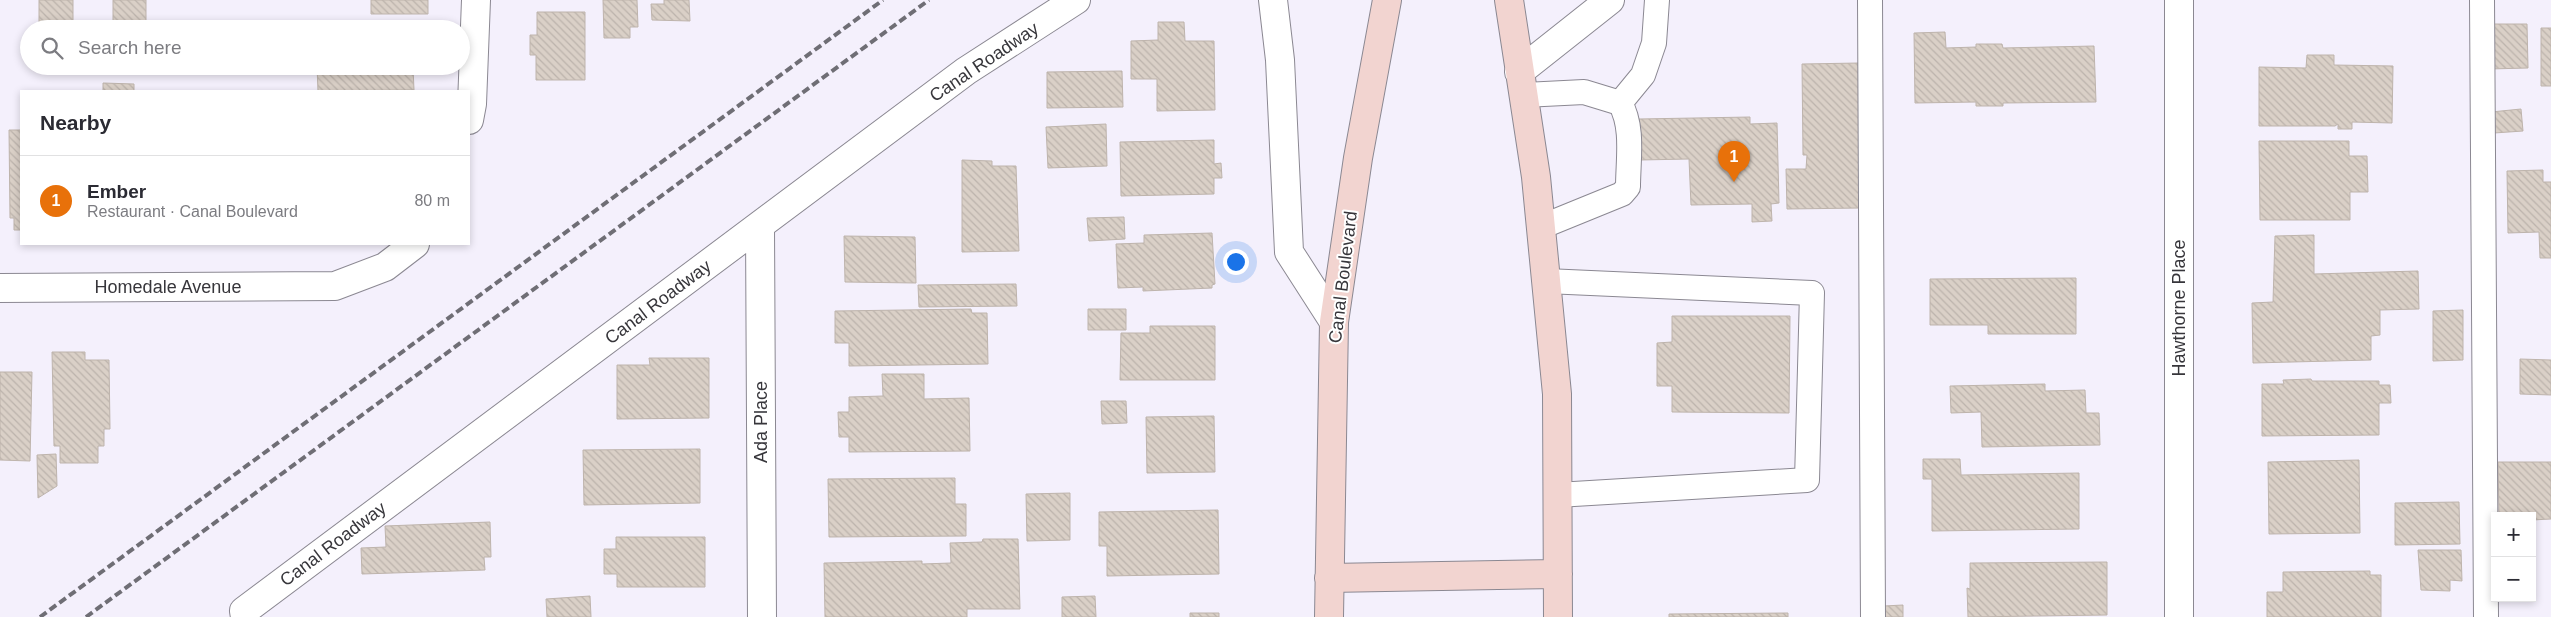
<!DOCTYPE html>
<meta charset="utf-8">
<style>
:root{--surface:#fff;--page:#f7f7f7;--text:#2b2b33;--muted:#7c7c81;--line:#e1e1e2;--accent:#b45309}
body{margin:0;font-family:Helvetica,sans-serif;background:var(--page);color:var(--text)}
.controls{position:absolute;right:15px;bottom:15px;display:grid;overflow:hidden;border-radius:0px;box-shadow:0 2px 8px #0003}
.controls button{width:45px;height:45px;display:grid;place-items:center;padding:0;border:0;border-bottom:1px solid var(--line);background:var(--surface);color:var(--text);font:25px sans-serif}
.you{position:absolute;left:1235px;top:261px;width:18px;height:18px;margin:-12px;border:4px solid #fff;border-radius:50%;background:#1a73e8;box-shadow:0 0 0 8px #1a73e833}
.badge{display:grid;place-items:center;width:32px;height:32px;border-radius:50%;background:var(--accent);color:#fff;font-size:16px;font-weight:700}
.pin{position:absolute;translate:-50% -41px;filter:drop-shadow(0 1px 2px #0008)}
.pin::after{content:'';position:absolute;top:26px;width:18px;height:15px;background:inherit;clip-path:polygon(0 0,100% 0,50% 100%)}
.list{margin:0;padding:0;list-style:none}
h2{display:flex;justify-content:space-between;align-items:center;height:65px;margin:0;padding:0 20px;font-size:21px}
h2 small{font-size:16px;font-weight:400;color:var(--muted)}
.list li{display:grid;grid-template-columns:32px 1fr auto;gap:15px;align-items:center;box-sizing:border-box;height:90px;padding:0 20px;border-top:1px solid var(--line)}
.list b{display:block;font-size:19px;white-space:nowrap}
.list p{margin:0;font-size:16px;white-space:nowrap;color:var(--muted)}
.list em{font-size:16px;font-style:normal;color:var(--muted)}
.icon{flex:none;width:28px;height:28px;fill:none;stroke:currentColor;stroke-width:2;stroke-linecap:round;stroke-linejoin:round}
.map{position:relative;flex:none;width:2551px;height:617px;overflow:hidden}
.search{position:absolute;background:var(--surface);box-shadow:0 2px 8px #0003;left:20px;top:20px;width:450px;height:55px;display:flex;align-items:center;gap:12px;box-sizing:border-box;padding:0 18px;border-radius:28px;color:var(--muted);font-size:19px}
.panel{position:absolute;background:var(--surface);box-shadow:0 2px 8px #0003;left:20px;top:90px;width:450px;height:155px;border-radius:0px}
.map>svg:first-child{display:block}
.building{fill:url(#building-back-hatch);stroke:#beb4ac}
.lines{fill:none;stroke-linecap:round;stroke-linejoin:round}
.service-casing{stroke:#8b8892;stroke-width:26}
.minor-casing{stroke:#8b8892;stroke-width:30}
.secondary-casing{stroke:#8b8892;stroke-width:30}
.service{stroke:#fff;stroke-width:24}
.minor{stroke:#fff;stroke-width:28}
.secondary{stroke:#f2d4d0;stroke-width:28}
.rail{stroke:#6f6e75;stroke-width:4;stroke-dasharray:8 4;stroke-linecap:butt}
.labels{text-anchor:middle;stroke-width:4;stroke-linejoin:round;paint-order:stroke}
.street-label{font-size:18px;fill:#37363b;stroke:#fff}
</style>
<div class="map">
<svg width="2551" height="617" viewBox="0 0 2551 617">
<defs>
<pattern id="building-back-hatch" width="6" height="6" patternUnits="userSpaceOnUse" patternTransform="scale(1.25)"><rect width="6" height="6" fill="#dad0c7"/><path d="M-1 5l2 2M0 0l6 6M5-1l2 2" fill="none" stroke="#bcb3ac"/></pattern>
</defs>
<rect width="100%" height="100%" fill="#f4f0fc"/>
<path class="building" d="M 39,0 L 73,0 L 73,22 L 39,22 Z
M 113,0 L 146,0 L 146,23 L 113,23 Z
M 371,0 L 428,0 L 428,14 L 371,14 Z
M 603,0 L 637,0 L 638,27 L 630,27 L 630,38 L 604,38 Z
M 664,0 L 689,0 L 690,21 L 652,20 L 651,4 L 664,4 Z
M 537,12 L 585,12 L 585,80 L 536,80 L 536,55 L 530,55 L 530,35 L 537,35 Z
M 1158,22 L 1184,22 L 1185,41 L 1214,41 L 1215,110 L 1157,111 L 1157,79 L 1131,79 L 1131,41 L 1158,40 Z
M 96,24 L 96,29 L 75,29 L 75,25 Z
M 2488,24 L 2527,24 L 2528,68 L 2489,69 Z
M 2541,28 L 2551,28 L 2551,86 L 2541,86 Z
M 1945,32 L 1946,48 L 1976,47 L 1976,44 L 2002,44 L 2003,48 L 2094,46 L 2096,102 L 2003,103 L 2003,106 L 1976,106 L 1976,102 L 1915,103 L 1914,33 Z
M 2307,55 L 2334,55 L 2334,65 L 2393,66 L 2392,123 L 2352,122 L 2352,129 L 2338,129 L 2338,124 L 2335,126 L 2259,126 L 2259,67 L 2306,68 Z
M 1859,63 L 1861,208 L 1787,209 L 1786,169 L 1806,169 L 1807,155 L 1803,155 L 1802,64 Z
M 231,66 L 276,66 L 276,70 L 232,71 Z
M 317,66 L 407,66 L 407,68 L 413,68 L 414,90 L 318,91 Z
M 1122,71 L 1123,107 L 1047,108 L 1047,72 Z
M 103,83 L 134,84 L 134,91 L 103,91 Z
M 2521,109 L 2523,131 L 2494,133 L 2491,112 Z
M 1750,117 L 1750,124 L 1777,123 L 1779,203 L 1771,204 L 1772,221 L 1752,222 L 1752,204 L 1691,205 L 1689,159 L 1640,160 L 1639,119 Z
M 1106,124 L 1107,166 L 1048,168 L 1046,127 Z
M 9,130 L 21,130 L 21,230 L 14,230 L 14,218 L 10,218 Z
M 1214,140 L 1214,164 L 1221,163 L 1222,178 L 1214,178 L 1214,194 L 1121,196 L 1120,142 Z
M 2259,141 L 2349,141 L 2349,156 L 2367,156 L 2368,192 L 2350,192 L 2350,220 L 2260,220 Z
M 962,160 L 992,161 L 992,166 L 1016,166 L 1019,251 L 962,252 Z
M 2543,170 L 2543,182 L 2551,182 L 2551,258 L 2540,258 L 2539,232 L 2508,233 L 2507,171 Z
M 1124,217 L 1125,239 L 1089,241 L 1087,218 Z
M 1212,233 L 1215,284 L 1212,285 L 1212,288 L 1143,291 L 1143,287 L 1118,288 L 1116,244 L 1144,243 L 1144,235 Z
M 2314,235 L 2314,274 L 2418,271 L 2419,309 L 2380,310 L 2380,335 L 2371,336 L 2371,360 L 2253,363 L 2252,303 L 2273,302 L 2275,236 Z
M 844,236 L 915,237 L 916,283 L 845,282 Z
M 2076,278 L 2076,334 L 1988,334 L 1988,325 L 1930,325 L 1930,279 Z
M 1016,284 L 1017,306 L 919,307 L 918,285 Z
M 971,309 L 972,313 L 987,313 L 988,364 L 849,366 L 849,343 L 835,343 L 835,311 Z
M 1088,309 L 1126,309 L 1126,330 L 1088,330 Z
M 2463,310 L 2463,360 L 2433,361 L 2433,311 Z
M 1672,316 L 1790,316 L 1789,413 L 1672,412 L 1672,386 L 1657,386 L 1657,343 L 1672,342 Z
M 1150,326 L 1215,326 L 1215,380 L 1120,380 L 1121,333 L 1150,333 Z
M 52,352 L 85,352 L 85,360 L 109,360 L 110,429 L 104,429 L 104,446 L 98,446 L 98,463 L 60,463 L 60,446 L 54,446 Z
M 649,358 L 709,358 L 709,418 L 617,419 L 617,365 L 650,365 Z
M 2520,359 L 2551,360 L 2551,395 L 2520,394 Z
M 0,372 L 32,372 L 30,461 L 0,460 Z
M 882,374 L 924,374 L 924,399 L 969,398 L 970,451 L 849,452 L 849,437 L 839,437 L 838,412 L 849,412 L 849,397 L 883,396 Z
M 2311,379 L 2312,381 L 2379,381 L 2379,385 L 2390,385 L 2391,403 L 2379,403 L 2379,435 L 2262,436 L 2262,384 L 2284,384 L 2283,380 Z
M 2045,384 L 2045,391 L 2085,390 L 2086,413 L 2099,413 L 2100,445 L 1982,447 L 1981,412 L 1951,413 L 1950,386 Z
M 1101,401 L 1126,401 L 1127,423 L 1102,424 Z
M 1214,416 L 1215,472 L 1147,473 L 1146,417 Z
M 700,449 L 700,503 L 584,505 L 583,450 Z
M 56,454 L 57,486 L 38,498 L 37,455 Z
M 1923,459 L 1960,459 L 1961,475 L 2079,473 L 2079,529 L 1932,531 L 1932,479 L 1923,479 Z
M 2359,460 L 2360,533 L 2269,534 L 2268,462 Z
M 2498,462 L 2551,462 L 2551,519 L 2532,520 L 2532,516 L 2499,516 Z
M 955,478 L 955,504 L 966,504 L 966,536 L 829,537 L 828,479 Z
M 1070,493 L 1070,540 L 1027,541 L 1026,494 Z
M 2459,502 L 2460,544 L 2395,545 L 2395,503 Z
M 1218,510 L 1219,574 L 1107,576 L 1107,546 L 1099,546 L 1099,512 Z
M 490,522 L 491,557 L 484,557 L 485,570 L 362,574 L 361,548 L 386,547 L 385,526 Z
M 616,537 L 705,537 L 705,587 L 617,587 L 617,574 L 604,574 L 604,549 L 616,549 Z
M 983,539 L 1018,539 L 1020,609 L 967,609 L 967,617 L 825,617 L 824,563 L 922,561 L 922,564 L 951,563 L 950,543 L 982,542 Z
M 2418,550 L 2461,550 L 2462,581 L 2450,580 L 2450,591 L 2421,590 Z
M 2107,562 L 2107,615 L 1968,617 L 1967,588 L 1970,589 L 1970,563 Z
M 2370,571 L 2370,575 L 2381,575 L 2381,617 L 2267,617 L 2267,592 L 2283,592 L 2283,572 Z
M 590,596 L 591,617 L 547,617 L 546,599 Z
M 1095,596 L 1096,617 L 1062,617 L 1062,597 Z
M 1903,605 L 1903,617 L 1884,617 L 1884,606 Z
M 1190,613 L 1219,613 L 1219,617 L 1190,617 Z
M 1788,613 L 1788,617 L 1669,617 L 1669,614 Z"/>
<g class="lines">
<g class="service-casing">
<path id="service" d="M 1870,0 L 1873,617
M 2482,0 L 2486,617
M 1522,95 L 1584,92 L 1620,103 C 1634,127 1628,160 1628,187 L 1622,194 L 1541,227
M 1620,103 L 1643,75 L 1654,43 L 1657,0
M 1546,281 L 1812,293 L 1807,480 L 1557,495"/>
</g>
<g class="minor-casing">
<path id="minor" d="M 1273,0 L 1280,60 L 1289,252 L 1334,322
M 2179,0 L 2179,617
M 1519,72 L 1610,0
M 469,120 L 472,104 L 476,0
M 760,227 L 762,617
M 0,288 L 335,286 L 385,267 L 415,244
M 245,617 L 244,611 L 966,71 L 1076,0"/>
</g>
<g class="secondary-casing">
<path id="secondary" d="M 1509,0 L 1536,177 L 1557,394 L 1558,617
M 1329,578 L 1558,574
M 1329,617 L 1334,322 L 1358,158 L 1387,0"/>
</g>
<use href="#service" class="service"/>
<use href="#minor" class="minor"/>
<use href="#secondary" class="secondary"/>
<path class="rail" d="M 40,617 L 883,0
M 86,617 L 929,0"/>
</g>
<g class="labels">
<g class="street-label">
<text transform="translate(984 62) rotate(-34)" y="6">Canal Roadway</text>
<text transform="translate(1343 277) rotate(-83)" y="6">Canal Boulevard</text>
<text x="168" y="293">Homedale Avenue</text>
<text transform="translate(658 302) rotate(-37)" y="6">Canal Roadway</text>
<text transform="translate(2179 308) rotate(-90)" y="6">Hawthorne Place</text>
<text transform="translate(761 422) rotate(-90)" y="6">Ada Place</text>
<text transform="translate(333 544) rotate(-37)" y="6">Canal Roadway</text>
</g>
</g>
</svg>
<div class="controls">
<button>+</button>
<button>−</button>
</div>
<div class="you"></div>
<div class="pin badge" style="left:1734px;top:182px;background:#e8710a">1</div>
<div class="search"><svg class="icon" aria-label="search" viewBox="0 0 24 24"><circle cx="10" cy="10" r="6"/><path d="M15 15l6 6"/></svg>Search here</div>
<section class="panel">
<h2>Nearby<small></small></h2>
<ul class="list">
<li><span class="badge" style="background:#e8710a">1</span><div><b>Ember</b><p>Restaurant · Canal Boulevard</p></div><em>80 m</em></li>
</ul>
</section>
</div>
